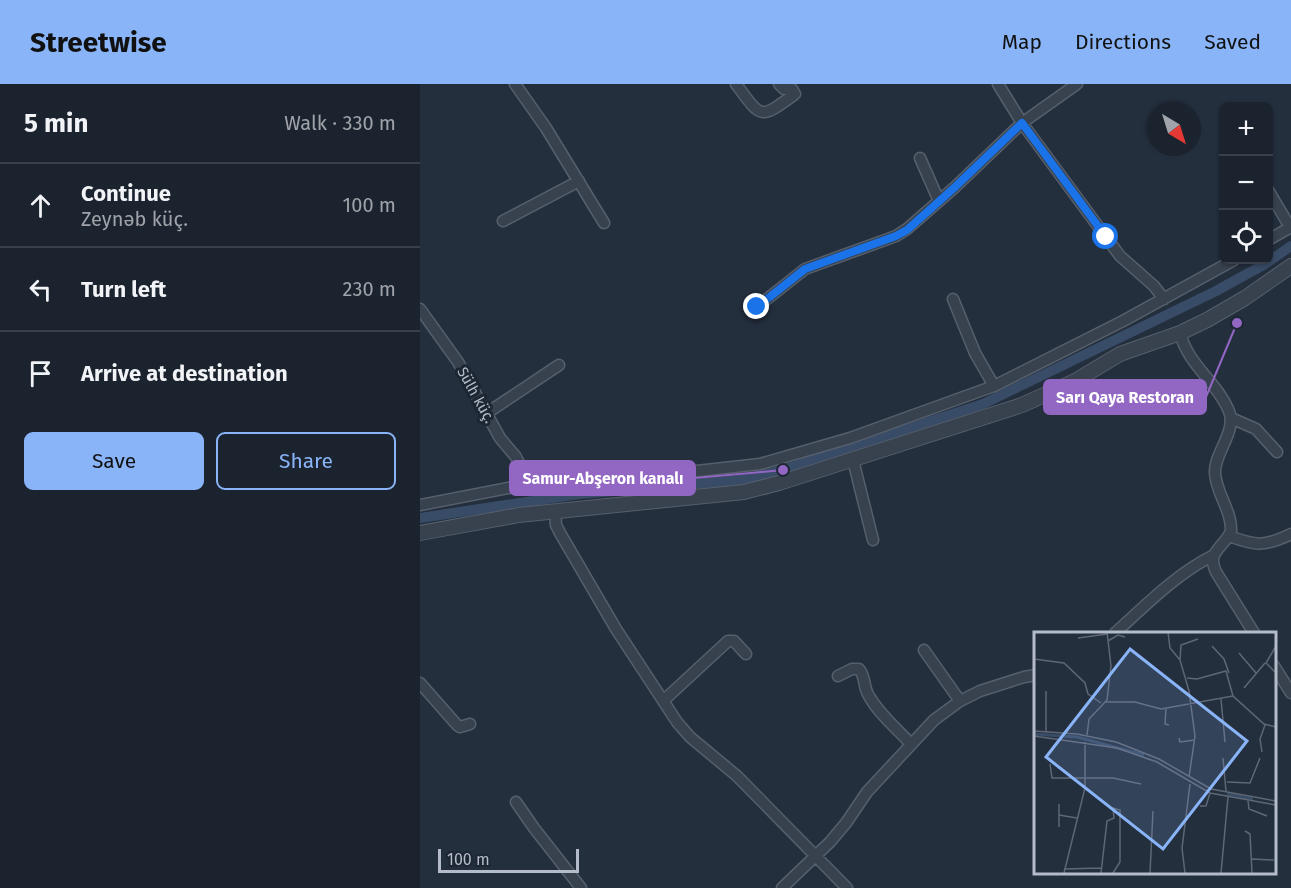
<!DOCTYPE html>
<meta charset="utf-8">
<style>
:root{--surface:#1b232e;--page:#242b36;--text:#f1f3f6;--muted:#a0a4aa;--line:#39404a;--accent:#8ab4f8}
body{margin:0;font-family:"Fira Sans",sans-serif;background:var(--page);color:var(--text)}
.controls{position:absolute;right:18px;top:18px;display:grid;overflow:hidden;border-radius:9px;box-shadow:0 2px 4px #0004}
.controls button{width:54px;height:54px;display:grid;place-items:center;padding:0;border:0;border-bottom:2px solid var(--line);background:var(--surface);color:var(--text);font:30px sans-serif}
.compass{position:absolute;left:727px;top:18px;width:54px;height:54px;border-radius:50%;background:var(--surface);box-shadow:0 2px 4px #0004;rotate:142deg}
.scale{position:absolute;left:18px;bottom:15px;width:141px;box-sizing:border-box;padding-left:6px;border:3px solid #b4bcc9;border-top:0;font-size:16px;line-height:21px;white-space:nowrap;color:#b4bcc9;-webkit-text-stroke:4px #1d2633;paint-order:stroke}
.stop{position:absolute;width:18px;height:18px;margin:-14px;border:4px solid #1a73e8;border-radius:50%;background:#fff}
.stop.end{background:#1a73e8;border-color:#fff;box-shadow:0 2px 6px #0008}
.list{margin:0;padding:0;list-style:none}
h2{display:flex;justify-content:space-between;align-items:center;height:78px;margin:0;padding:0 24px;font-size:26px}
h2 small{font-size:20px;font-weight:400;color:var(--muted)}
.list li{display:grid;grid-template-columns:39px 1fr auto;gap:18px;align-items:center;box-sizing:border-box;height:84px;padding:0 24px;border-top:2px solid var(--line)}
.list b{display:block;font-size:22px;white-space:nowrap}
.list p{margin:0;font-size:20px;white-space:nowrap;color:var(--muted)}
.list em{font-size:20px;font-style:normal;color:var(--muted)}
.actions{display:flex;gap:12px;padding:18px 24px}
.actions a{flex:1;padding:14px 0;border:2px solid var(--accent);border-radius:9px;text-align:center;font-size:21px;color:var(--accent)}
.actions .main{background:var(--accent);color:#111}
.icon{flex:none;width:33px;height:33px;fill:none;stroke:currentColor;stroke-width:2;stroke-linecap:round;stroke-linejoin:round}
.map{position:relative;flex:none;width:871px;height:804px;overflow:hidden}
header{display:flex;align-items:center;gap:36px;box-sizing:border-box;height:84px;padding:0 30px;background:var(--accent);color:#111}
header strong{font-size:28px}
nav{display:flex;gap:33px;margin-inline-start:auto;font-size:21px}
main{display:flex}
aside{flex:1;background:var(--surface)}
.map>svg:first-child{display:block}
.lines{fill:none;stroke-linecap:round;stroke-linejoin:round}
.canal{stroke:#394c67;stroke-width:10}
.minor-casing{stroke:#565f6c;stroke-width:13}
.tertiary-casing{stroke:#565f6c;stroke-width:16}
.minor{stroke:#38414e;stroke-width:10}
.tertiary{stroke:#38414e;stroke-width:14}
.route{stroke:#1a73e8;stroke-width:8}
.labels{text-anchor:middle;stroke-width:6;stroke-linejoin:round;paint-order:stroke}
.street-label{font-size:15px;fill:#b4bcc9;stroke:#1d2633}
.inset-river{fill:none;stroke:#394c67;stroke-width:3}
.inset-road{fill:none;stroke:#5e6776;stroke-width:1.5}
.view{fill:#8ab4f8;fill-opacity:0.15;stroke:#8ab4f8;stroke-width:3}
.inset-edge{fill:none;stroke:#b4bcc9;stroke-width:3}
.leader{fill:none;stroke:#9266c3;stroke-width:2}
.callout-dot{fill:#9266c3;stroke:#1d2633;stroke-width:2}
.callout{fill:#9266c3;stroke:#9266c3;stroke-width:2}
.callout-label{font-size:16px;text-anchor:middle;font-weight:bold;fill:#fff}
</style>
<header>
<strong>Streetwise</strong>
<nav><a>Map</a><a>Directions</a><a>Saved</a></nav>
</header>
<main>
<aside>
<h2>5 min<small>Walk · 330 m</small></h2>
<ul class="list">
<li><svg class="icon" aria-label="ahead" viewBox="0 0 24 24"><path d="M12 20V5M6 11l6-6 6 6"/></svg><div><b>Continue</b><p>Zeynəb küç.</p></div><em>100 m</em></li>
<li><svg class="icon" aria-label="left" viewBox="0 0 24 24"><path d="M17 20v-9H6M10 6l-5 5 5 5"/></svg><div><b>Turn left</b></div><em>230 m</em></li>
<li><svg class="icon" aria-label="arrive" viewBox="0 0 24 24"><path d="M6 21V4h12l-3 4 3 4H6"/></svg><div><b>Arrive at destination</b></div></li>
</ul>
<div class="actions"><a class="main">Save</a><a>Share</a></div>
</aside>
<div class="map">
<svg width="871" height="804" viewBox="0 0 871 804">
<rect width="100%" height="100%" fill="#242f3e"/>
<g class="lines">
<path class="canal" d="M 0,434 L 159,410 L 320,396 L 363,386 L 563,320 L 796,207 L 845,180 L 871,162"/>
<g class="minor-casing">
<path id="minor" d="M 95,0 L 126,44 L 184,139
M 316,0 C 342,35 339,36 375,10 L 372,5 L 364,5 L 359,0
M 578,0 L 602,39 L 700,172 L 734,202 L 744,215
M 500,74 L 519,117
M 848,106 L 870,143
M 83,137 L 159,97
M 848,156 L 871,143
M 533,215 L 555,269 L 574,302
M 337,223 L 385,185 L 476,152 L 487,145 L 534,104 L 602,39 L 657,0
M 0,225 L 38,278 L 80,354 L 96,373 L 109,400
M 760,249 C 768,281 797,298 809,327 C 817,348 794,369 795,389 C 796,409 812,427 811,447 C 804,464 786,467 796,488 L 834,549
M 67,329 L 139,281
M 811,334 L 836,345 L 857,368
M 433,376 L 453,456
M 0,421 L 109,400 L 250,390 L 340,380 L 430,354 L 574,302 L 703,237 L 814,176
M 135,427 L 136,441 L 140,449 L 196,545 L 257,638 L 270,653 L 317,692 L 427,804
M 809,452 C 836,462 844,463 871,450
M 695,549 C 725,522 757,489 794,471
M 504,566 L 540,617
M 854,582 L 871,609
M 418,592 L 432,585 L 439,585 C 446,593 443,603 449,612 C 459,630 477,645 491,660
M 0,599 L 37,641 L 40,643 L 50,640
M 243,617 L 308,557 L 314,557 L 326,570
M 96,718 L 114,744 L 161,804
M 362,804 L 410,758 L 426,739 L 447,708 L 514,636 L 540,617 L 560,607 L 604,593 L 616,591"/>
</g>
<g class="tertiary-casing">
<path id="tertiary" d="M 0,449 L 99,431 L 324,408 L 359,399 L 602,321 L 655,297 L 700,270 L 760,249 L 787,236 L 825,214 L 871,182"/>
</g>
<use href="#minor" class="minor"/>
<use href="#tertiary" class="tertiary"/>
</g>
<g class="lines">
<path class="route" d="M 337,223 L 385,185 L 476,152 L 487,146 L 534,104 L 602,39 L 686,153"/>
</g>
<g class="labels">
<g class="street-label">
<text transform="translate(56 311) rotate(61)" y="5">Sülh küç.</text>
</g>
</g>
<g transform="translate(614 548)">
<rect width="242" height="242" fill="#242f3e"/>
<path class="inset-river" d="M 0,102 L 43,105 L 110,123M 193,162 L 219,167"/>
<path class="inset-road" d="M 134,0 L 136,16 L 146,28 L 155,59 L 161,104 L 155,145M 44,6 L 73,2M 74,9 L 84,3 L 91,5M 178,14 L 190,27 L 195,41M 242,14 L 232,31 L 242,41M 205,21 L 222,41M 0,27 L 30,31 L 51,51 L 54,62 L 67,71M 146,28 L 147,13 L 164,7M 153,46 L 163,47 L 192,39 L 199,64 L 230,92 L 242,95M 210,56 L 231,31M 187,67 L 191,110M 72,70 L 101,70 L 127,77 L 199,64M 132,76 L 131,92 L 135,93M 0,99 L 43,102 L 82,110 L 125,127 L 177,157 L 242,169M 12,100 L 12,59M 53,103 L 55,87 L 73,68 L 77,34 L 73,0M 0,104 L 83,116 L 123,130 L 176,161 L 242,173M 145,106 L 146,110 L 161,108M 228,120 L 226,107 L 231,93M 189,126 L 192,159M 16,132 L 18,146 L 79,146 L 107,152M 193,150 L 216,151 L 226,126M 214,169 L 215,177 L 233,184M 166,174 L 172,174 L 176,161M 25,183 L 43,186M 25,195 L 25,172M 211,199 L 216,202 L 218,241M 218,227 L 240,228M 30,237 L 68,236M 30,241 L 51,156 L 51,110M 67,241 L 73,189 L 80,186 L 79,176 L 86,178 L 86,230 L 79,241M 116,241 L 119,179M 151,241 L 148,216 L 156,152M 187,241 L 194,165"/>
<path class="view" d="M 96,17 L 213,109 L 129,217 L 12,125 Z"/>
<rect width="242" height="242" class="inset-edge"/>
</g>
<path class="leader" d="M817 239L786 313M363 386L275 394"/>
<g class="callout-dot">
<circle cx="817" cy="239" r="6"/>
<circle cx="363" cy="386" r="6"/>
</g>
<g class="callout">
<rect x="624" y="296" width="162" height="34" rx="6"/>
<rect x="90" y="377" width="185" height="34" rx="6"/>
</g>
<g class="callout-label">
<text x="705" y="319">Sarı Qaya Restoran</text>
<text x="183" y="400">Samur-Abşeron kanalı</text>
</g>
</svg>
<div class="controls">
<button>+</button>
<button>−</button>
<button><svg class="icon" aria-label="locate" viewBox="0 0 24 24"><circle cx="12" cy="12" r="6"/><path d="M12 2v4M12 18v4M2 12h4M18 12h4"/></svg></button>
</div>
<svg class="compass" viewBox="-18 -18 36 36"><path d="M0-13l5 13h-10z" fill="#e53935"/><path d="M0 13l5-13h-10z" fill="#a0a4aa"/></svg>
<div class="scale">100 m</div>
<div class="stop" style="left:686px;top:153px"></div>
<div class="stop end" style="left:337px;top:223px"></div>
</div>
</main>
